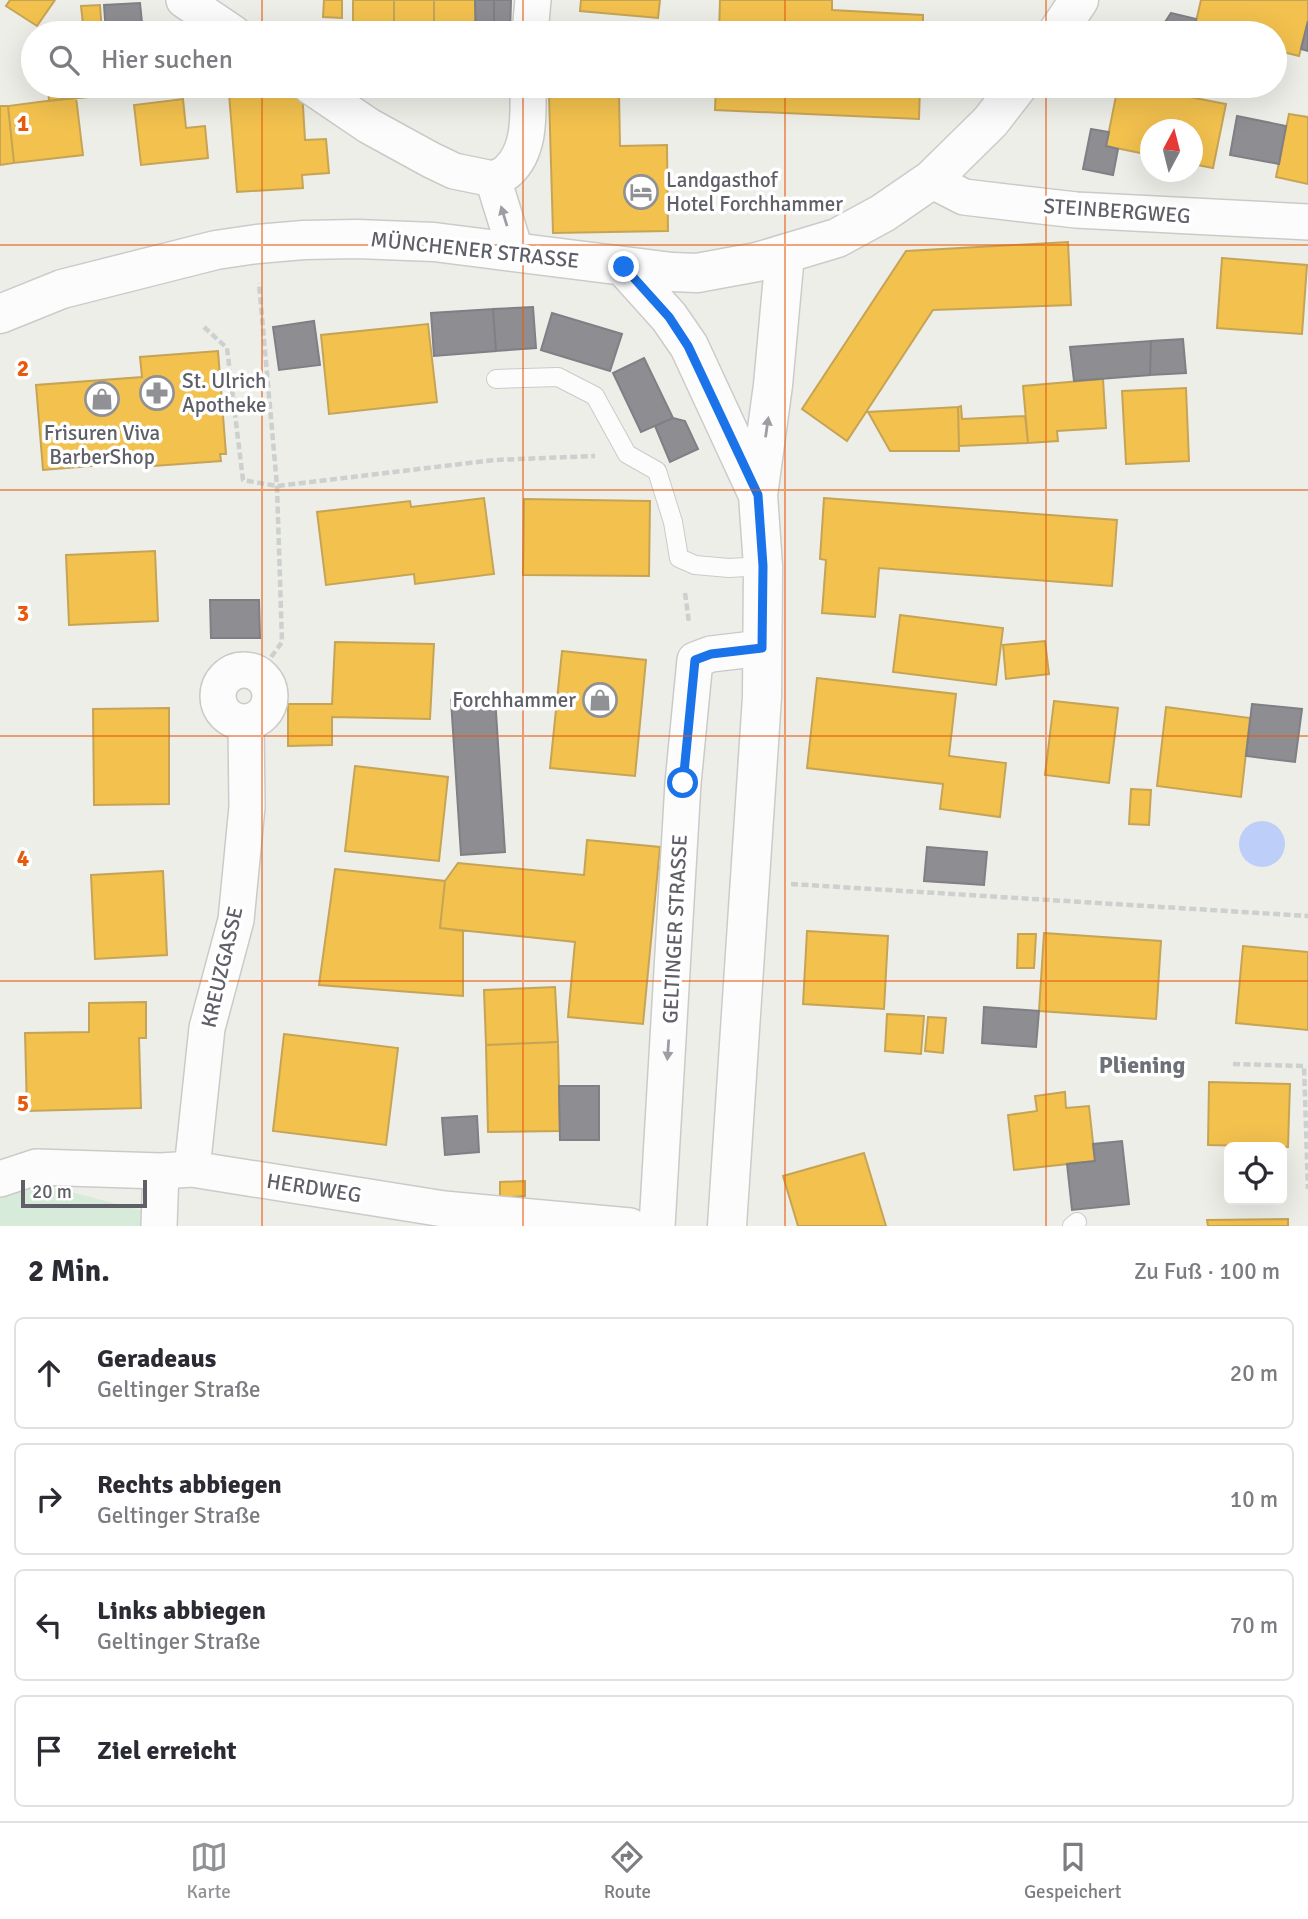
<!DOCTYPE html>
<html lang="de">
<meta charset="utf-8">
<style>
:root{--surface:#fff;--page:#f2f2f3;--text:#2b2b33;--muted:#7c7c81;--line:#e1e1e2;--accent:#909194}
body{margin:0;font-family:Signika,sans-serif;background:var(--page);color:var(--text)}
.controls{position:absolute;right:21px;bottom:21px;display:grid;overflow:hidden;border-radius:10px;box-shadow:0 7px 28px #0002}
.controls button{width:63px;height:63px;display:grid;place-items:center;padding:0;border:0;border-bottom:2px solid var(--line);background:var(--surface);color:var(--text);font:35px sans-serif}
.compass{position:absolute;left:1140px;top:119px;width:63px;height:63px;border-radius:50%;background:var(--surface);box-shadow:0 7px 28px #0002;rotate:7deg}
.scale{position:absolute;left:21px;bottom:18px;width:126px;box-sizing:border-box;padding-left:7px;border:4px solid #5e5f67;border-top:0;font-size:19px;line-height:24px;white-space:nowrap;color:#5e5f67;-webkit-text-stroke:5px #fff;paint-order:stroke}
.stop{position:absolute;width:21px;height:21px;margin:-16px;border:5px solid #1a73e8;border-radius:50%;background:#fff}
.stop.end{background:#1a73e8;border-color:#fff;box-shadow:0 2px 7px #0008}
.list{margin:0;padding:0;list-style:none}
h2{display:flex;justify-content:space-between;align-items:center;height:91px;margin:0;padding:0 28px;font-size:30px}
h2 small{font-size:23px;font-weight:400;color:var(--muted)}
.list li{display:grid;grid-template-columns:46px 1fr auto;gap:21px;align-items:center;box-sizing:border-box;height:112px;margin:0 14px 14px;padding:0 14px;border:2px solid var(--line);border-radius:10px}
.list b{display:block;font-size:26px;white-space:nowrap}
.list p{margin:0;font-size:23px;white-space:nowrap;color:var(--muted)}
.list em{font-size:23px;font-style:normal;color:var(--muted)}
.icon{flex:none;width:38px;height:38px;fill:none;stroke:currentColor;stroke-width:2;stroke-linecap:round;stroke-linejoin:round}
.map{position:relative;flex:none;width:1308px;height:1226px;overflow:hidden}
.search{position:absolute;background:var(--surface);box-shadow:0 7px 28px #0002;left:21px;right:21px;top:21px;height:77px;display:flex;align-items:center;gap:18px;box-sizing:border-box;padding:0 24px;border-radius:38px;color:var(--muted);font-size:26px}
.sheet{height:595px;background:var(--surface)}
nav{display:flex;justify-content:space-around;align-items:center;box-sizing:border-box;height:98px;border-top:2px solid var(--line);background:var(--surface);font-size:19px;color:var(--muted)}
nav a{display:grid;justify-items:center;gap:4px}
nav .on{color:var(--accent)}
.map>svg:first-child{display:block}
.green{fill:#d6ebd9}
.water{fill:#bdcff8}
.homes{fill:#f2c14e;stroke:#c6a456;stroke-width:2}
.industry{fill:#8d8d92;stroke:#7f7f85;stroke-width:2}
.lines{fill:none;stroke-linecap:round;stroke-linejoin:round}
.lane-casing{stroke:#cacbc9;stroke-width:20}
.street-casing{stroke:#cacbc9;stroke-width:38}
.secondary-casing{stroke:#cbcbca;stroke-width:41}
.path{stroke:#ccd0ce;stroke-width:4.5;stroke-dasharray:7 3.5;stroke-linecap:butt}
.lane{stroke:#fcfcfc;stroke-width:18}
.street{stroke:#fcfcfc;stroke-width:35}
.secondary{stroke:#fcfcfc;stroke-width:38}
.oneway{fill:#9d9ea3}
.route{stroke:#1a73e8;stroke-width:9}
.grid{fill:none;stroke:#e8590c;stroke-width:2;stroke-opacity:0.55}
.labels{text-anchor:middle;stroke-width:7;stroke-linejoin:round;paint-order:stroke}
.poi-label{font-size:21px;fill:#5e5f67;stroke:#fff;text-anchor:start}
.street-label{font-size:21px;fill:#5e5f67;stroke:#fff}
.quarter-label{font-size:24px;font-weight:bold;fill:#6f7179;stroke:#fff}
.grid-label{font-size:23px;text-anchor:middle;font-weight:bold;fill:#e8590c;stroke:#fff;stroke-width:7;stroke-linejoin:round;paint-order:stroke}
</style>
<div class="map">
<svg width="1308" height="1226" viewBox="0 0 1308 1226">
<rect width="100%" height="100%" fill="#eeeee8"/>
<path class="green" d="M 37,1183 L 155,1214 L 154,1226 L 0,1226 L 0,1198 Z"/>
<path class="water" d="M1239 844a23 23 0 1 1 46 0a23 23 0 1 1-46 0Z"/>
<path class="homes" d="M 10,0 L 55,0 L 37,26 L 6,6 Z
M 324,0 L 342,0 L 342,18 L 323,17 Z
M 353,0 L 394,0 L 394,31 L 393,31 L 393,23 L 353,22 Z
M 394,0 L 434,0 L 434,31 L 433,31 L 433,23 L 395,22 L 394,31 Z
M 434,0 L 475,0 L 475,23 L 435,23 L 434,31 Z
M 581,0 L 660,0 L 658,18 L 580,11 Z
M 720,0 L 832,0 L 832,10 L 923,15 L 923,33 L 719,33 Z
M 1201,0 L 1308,0 L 1308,21 L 1299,56 L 1275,50 L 1275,33 L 1207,33 L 1194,30 Z
M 100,5 L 102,33 L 84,33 L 81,6 Z
M 48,86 L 107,86 L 108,95 L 49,101 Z
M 716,86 L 920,86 L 919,119 L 715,110 Z
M 1118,86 L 1133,86 L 1226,104 L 1213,168 L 1192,164 L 1192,130 L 1150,130 L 1150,155 L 1106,146 Z
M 302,89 L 305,140 L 326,139 L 329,173 L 302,175 L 303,188 L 237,192 L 229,94 Z
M 619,94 L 620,146 L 667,145 L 668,231 L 553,233 L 549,95 Z
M 76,97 L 83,155 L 14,163 L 8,106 Z
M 183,99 L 186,128 L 205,126 L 208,158 L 141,165 L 134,105 Z
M 0,106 L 8,106 L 14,163 L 0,165 Z
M 1289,114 L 1308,117 L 1308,184 L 1276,177 Z
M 1068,242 L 1071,305 L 933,310 L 847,441 L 802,409 L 906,251 Z
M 1222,258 L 1307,265 L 1302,334 L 1217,328 Z
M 428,324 L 437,402 L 329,414 L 321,335 Z
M 218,351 L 226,454 L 220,454 L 221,461 L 154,466 L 153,461 L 43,470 L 36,385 L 142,377 L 140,357 Z
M 1103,379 L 1106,428 L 1057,431 L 1058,441 L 1028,443 L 1023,386 Z
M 1186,388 L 1189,461 L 1126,464 L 1122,391 Z
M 961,406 L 962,419 L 1025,416 L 1028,443 L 959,446 L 958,407 Z
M 958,407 L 959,451 L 890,451 L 868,412 Z
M 484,498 L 494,574 L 415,584 L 414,574 L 326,585 L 317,512 L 410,501 L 411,507 Z
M 824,498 L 1117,520 L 1112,586 L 879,568 L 875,617 L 822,613 L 826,560 L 820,559 Z
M 524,499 L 650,501 L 649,576 L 523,575 Z
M 155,551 L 158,621 L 69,625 L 66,555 Z
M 900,615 L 1003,628 L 996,685 L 893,672 Z
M 1045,641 L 1049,674 L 1006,679 L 1003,645 Z
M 335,642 L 434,644 L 430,719 L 332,717 L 332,745 L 288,746 L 288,704 L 332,704 Z
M 562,651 L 646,660 L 635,776 L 550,768 Z
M 817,678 L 956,694 L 949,756 L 1006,763 L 1000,817 L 940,809 L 943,784 L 807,768 Z
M 1054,701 L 1118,708 L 1109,783 L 1045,775 Z
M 1166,707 L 1250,718 L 1241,797 L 1157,786 Z
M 169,708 L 169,804 L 94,805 L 93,709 Z
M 355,766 L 448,777 L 439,861 L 345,851 Z
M 1131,789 L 1151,790 L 1149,825 L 1129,824 Z
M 587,840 L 660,847 L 643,1024 L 568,1017 L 575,942 L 440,928 L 445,881 L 458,863 L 584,875 Z
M 335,869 L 445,881 L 440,928 L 463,931 L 463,996 L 319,985 Z
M 163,871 L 167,955 L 95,959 L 91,875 Z
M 807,931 L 888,936 L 884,1009 L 803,1004 Z
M 1044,933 L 1161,941 L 1156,1019 L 1039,1011 Z
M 1018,934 L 1036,934 L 1034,968 L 1017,968 Z
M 1243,946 L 1308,952 L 1308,1030 L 1236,1023 Z
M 555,987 L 558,1042 L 486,1045 L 484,990 Z
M 146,1002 L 146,1038 L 139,1038 L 141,1108 L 27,1111 L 25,1033 L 89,1032 L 89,1003 Z
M 887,1014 L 924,1016 L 921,1054 L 885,1051 Z
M 928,1017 L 946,1018 L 943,1053 L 925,1051 Z
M 284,1034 L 398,1048 L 386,1145 L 273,1131 Z
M 558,1042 L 560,1131 L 488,1132 L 486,1045 Z
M 1209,1082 L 1290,1084 L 1288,1147 L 1208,1145 Z
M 1065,1092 L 1066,1108 L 1089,1106 L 1095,1161 L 1014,1170 L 1008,1115 L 1037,1111 L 1035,1096 Z
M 864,1153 L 886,1226 L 798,1226 L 783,1176 Z
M 525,1181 L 525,1196 L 500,1198 L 500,1182 Z
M 1288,1219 L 1288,1226 L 1208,1226 L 1207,1220 Z"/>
<path class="industry" d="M 475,0 L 494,0 L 494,33 L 476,33 Z
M 494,0 L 511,0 L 510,33 L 494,33 Z
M 140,3 L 143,33 L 106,33 L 104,5 Z
M 1171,13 L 1196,19 L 1194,30 L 1207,33 L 1158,33 Z
M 1308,21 L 1308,51 L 1301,49 Z
M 1237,116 L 1286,126 L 1279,164 L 1230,155 Z
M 1091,129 L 1109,132 L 1106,146 L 1118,149 L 1113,175 L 1083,169 Z
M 533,307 L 536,348 L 496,351 L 493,309 Z
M 493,309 L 496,351 L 434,356 L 431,313 Z
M 552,313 L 622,334 L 610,371 L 541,350 Z
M 314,321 L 320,365 L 279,370 L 273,327 Z
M 1183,339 L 1186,373 L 1150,375 L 1151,341 Z
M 1151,341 L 1150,375 L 1074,381 L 1070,347 Z
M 644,358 L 673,418 L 641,432 L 613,373 Z
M 673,418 L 685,421 L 698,449 L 670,462 L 655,426 Z
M 210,600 L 259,600 L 260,638 L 211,638 Z
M 495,697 L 505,852 L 461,855 L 451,700 Z
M 1252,704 L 1302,709 L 1295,762 L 1246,756 Z
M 927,847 L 987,852 L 984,885 L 924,881 Z
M 984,1007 L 1039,1011 L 1036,1047 L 982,1043 Z
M 559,1086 L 599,1086 L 599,1140 L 560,1140 Z
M 477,1116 L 479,1152 L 445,1155 L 442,1118 Z
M 1122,1141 L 1129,1204 L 1072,1210 L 1067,1164 L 1095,1161 L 1093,1144 Z"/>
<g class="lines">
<g class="lane-casing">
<path id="lane" d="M 496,379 L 558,377 L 595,396 L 627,454 L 657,471 L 673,522 L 679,558 L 695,565 L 729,568 L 763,566
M 1072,1226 L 1077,1222"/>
</g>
<g class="street-casing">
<path id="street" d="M 184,0 L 233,33
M 530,33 L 533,0
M 310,86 L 369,126 L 431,160 L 454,171 L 493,179
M 493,179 C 498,177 504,175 508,171 C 531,150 528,114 528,86
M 493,179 L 516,253
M 931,180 L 964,197 L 1076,210 L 1308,222
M218 696a26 26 0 1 1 52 0a26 26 0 1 1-52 0Z
M 192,1169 L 207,1028 L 236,920 L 247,807 L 246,722
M 0,1179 L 36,1167 L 161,1171 L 192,1169 L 444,1209 L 630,1226
M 159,1226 L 161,1171
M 657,1226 L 683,783 L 695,660 L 711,654 L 762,648"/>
</g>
<g class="secondary-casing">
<path id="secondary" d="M 1057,33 L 1079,0
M 624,267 L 669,317 L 689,346 L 758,495
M 0,314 L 62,289 L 216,250 L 257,244 L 304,240 L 357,239 L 434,242 L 672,272 L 697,273 L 757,262 L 837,238 L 883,213 L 931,180 L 990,122 L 1018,86
M 727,1226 L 762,697 L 763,566 L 758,495 L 773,385 L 785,254"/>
</g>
<path class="path" d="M 204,327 L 227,348 L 243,480 L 277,486 L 494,460 L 595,456
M 685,593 L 689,623
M 259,674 L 282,642 L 277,486 L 259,283
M 791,884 L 1308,916
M 1233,1064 L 1304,1066 L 1308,1189"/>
<use href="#lane" class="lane"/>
<use href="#street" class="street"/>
<use href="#secondary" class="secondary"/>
</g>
<defs><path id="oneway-solid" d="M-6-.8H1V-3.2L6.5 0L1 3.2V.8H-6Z" transform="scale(1.75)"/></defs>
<g class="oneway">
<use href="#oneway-solid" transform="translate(504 216) rotate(-107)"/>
<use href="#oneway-solid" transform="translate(767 427) rotate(-82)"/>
<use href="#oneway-solid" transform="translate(668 1050) rotate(94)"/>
</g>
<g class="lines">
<path class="route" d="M 624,267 L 669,317 L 688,346 L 758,495 L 763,566 L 762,648 L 711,654 L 695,660 L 683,783"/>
</g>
<path class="grid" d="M 262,0 L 262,33M 523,0 L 523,33M 785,0 L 785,33M 1046,0 L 1046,33M 262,86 L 262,1226M 523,86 L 523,1226M 785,86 L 785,1226M 1046,86 L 1046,1226M 0,245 L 1308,245M 0,490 L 1308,490M 0,736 L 1308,736M 0,981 L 1308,981"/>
<defs>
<g id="hotel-ring" transform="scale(1.75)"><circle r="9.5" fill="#fff" stroke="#909194" stroke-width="1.5"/><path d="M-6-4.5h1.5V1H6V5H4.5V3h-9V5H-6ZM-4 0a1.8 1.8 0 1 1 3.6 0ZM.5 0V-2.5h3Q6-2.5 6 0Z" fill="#909194"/></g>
<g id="pharmacy-ring" transform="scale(1.75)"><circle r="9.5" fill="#fff" stroke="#909194" stroke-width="1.5"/><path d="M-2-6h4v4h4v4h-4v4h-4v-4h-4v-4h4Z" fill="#909194"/></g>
<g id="shop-ring" transform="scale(1.75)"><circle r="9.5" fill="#fff" stroke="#909194" stroke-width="1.5"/><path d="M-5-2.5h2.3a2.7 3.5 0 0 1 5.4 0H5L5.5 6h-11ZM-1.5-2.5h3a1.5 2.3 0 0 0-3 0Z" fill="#909194"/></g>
</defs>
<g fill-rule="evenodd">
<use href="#hotel-ring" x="641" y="192"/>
<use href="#pharmacy-ring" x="157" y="393"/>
<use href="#shop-ring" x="102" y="399"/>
<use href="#shop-ring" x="600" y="700"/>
</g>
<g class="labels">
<g class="poi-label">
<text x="666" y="187">Landgasthof<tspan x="666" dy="24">Hotel Forchhammer</tspan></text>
<text x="182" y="388">St. Ulrich<tspan x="182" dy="24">Apotheke</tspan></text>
<text x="102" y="440" text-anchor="middle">Frisuren Viva<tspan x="102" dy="24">BarberShop</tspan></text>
<text x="576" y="707" text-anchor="end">Forchhammer</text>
</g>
<g class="street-label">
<text transform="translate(1117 211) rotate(4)" y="7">STEINBERGWEG</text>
<text transform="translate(475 250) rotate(6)" y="7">MÜNCHENER STRASSE</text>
<text transform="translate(675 929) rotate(-87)" y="7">GELTINGER STRASSE</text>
<text transform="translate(222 967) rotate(-77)" y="7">KREUZGASSE</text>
<text transform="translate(314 1188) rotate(9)" y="7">HERDWEG</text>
</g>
<g class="quarter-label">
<text x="1142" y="1073">Pliening</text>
</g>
</g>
<g class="grid-label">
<text x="23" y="131">1</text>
<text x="23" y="376">2</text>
<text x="23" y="621">3</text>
<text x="23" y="866">4</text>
<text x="23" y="1111">5</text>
</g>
</svg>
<div class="controls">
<button><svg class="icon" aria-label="locate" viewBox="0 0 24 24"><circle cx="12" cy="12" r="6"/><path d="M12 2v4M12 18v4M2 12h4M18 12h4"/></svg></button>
</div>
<svg class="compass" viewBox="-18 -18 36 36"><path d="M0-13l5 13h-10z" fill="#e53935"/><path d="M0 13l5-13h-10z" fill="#7c7c81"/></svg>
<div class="scale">20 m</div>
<div class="stop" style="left:683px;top:783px"></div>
<div class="stop end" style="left:624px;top:267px"></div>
<div class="search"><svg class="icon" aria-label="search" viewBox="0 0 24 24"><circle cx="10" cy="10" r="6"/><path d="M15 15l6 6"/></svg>Hier suchen</div>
</div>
<section class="sheet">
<h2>2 Min.<small>Zu Fuß · 100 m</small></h2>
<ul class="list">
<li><svg class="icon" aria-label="ahead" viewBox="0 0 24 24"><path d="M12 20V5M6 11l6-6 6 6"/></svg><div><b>Geradeaus</b><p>Geltinger Straße</p></div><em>20 m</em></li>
<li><svg class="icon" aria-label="right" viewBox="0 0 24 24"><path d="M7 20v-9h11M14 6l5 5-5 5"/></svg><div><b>Rechts abbiegen</b><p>Geltinger Straße</p></div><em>10 m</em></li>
<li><svg class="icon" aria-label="left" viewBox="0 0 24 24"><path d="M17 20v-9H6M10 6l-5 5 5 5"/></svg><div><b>Links abbiegen</b><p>Geltinger Straße</p></div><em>70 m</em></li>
<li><svg class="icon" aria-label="arrive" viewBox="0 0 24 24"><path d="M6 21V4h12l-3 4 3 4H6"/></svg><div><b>Ziel erreicht</b></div></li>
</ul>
</section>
<nav>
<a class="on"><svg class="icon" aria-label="map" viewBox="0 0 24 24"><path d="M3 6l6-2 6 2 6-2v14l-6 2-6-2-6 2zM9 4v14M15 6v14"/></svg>Karte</a>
<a><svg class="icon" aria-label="directions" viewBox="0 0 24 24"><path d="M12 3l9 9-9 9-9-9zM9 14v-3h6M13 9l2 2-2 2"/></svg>Route</a>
<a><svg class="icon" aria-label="saved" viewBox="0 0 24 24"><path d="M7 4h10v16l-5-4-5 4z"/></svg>Gespeichert</a>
</nav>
